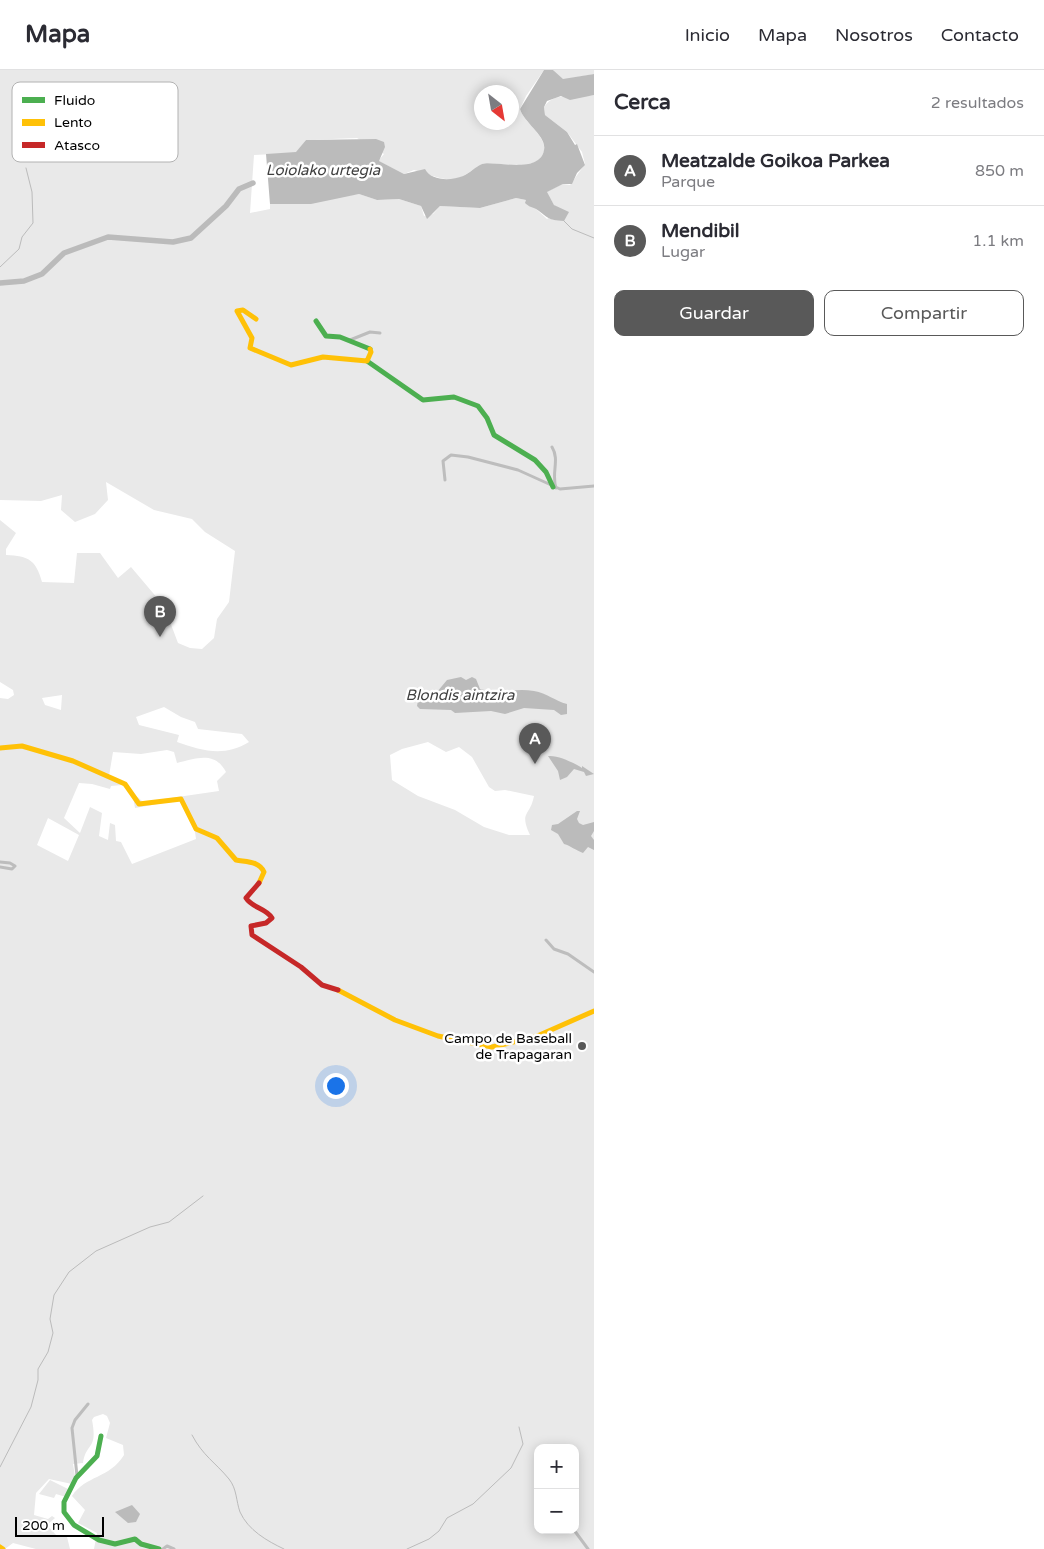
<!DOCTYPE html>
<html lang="es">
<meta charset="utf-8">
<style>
:root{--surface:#fff;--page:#f2f2f3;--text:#2b2b33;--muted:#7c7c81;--line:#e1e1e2;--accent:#595959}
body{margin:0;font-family:"Varela Round",sans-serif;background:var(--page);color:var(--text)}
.controls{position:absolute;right:15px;bottom:15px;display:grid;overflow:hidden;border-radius:10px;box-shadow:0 2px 12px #0003}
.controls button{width:45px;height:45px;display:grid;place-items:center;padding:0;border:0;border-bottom:1px solid var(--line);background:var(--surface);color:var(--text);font:25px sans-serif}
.compass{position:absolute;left:474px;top:15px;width:45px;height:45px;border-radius:50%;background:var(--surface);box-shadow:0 2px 12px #0003;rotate:149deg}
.scale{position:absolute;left:15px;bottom:12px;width:89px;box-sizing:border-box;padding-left:5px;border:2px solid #000;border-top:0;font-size:14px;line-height:18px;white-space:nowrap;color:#000;-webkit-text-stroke:4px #fff;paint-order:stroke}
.you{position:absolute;left:335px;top:1015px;width:18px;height:18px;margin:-12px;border:4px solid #fff;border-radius:50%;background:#1a73e8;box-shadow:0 0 0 8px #1a73e833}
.badge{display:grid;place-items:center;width:32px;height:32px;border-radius:50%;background:var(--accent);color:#fff;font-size:16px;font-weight:700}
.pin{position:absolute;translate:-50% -41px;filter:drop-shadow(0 1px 2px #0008)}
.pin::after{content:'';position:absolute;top:26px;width:18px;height:15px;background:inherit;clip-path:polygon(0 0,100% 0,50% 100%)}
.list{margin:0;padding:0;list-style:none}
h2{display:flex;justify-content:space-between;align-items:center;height:65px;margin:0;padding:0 20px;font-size:21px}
h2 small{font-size:16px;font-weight:400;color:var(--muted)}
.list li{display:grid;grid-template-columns:32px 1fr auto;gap:15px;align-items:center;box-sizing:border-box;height:70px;padding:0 20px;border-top:1px solid var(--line)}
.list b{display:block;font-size:19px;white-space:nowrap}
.list p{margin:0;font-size:16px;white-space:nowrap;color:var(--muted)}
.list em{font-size:16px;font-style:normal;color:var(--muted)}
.actions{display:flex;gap:10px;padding:15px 20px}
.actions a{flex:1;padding:11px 0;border:1px solid var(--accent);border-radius:10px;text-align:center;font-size:18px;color:var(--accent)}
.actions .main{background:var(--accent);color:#fff}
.map{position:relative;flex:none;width:594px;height:1479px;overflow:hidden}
header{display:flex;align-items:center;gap:30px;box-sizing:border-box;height:70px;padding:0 25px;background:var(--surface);border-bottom:1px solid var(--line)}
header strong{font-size:24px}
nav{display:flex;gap:28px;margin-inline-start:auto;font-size:18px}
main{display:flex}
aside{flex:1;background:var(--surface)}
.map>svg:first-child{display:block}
.green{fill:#e9e9e9;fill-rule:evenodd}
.water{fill:#bbb}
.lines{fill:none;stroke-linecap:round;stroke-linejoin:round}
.stream{stroke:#bbb;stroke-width:1}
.river{stroke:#bbb;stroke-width:5.5}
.street{stroke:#bdbdbd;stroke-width:3}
.fast{stroke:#4caf50;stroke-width:5}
.slow{stroke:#ffc107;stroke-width:5}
.jam{stroke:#c62828;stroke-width:5}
.poi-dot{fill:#595959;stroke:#fff;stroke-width:2}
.labels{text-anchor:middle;stroke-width:5;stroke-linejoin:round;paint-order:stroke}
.poi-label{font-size:14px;fill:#000;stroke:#fff;text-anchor:end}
.water-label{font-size:15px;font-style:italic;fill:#3f3f3f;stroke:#fff}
.key{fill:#fff;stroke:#b2b2b2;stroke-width:1}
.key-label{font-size:14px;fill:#000}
</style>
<header>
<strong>Mapa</strong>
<nav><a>Inicio</a><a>Mapa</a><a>Nosotros</a><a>Contacto</a></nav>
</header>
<main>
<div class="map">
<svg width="594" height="1479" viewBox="0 0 594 1479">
<rect width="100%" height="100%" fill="#fff"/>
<path class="green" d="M 0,0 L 544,0 L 526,26 L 520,39 C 524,53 547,66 544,81 C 539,105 492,90 482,94 C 472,99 465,107 455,109 C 440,111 428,103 414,100 L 404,104 L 378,91 L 384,84 L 357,68 L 306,70 L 296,83 L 254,85 L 250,143 L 270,139 L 270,134 L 292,134 L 359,124 L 377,130 L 399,129 L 421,136 L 424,146 L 433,144 L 440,136 L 480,138 L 516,128 L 526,130 L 547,149 L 562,140 L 554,135 L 546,122 L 563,114 L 570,115 L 585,94 L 582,82 L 567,62 L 545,45 L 544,37 C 555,20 577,29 594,25 L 594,1479 L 94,1479 L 97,1463 L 78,1453 L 85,1440 L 72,1426 C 86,1405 109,1409 124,1385 L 123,1375 L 106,1368 L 110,1353 L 107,1346 L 103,1344 L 94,1347 L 92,1350 C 98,1381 86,1372 83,1393 L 73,1394 L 75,1406 L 72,1414 L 49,1409 L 36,1423 L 34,1445 L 48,1449 L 52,1446 L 55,1448 L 47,1455 L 57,1466 L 67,1467 L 70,1479 L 36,1479 L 13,1473 L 5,1479 L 0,1479 L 0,628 L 8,629 L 14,625 L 13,620 L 0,612 L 0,450 L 16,463 L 6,479 L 6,485 C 29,486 36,490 42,512 L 74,513 L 77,483 L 100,483 L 118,508 L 131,497 L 164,536 L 178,573 L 190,578 L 202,579 L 214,568 L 217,549 L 229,532 L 235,481 L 205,462 L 192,449 L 154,440 L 106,412 L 108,430 L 95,444 L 75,452 L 61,440 L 62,425 L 41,431 L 0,430 ZM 482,22 L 512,22 L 512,52 L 482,52 ZM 62,625 L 61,640 L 45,635 L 42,628 ZM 164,637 L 181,647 L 195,652 L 198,659 L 242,664 L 249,672 C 225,687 202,681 177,672 L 179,665 L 139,655 L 136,647 ZM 428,672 L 446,682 L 459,677 L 472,687 L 489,717 L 495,721 L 505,720 L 534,726 C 530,747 519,741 530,765 L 509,765 L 484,757 L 455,740 L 418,726 L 392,710 L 390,685 L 402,679 ZM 167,680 L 174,682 L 177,693 C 197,688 215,681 226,702 L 217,711 L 219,721 L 143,732 L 117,708 L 109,706 L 113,682 L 141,684 ZM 79,713 L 92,714 L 110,719 L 111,716 L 122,715 C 130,721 134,728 135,738 L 181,730 L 195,762 L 196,769 L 132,794 L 121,772 L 116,771 L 115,755 L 110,753 L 108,770 L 99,766 L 102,743 L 90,737 L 80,763 L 64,748 ZM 48,748 L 79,765 L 68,791 L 37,775 ZM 538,1378 L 575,1378 L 575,1460 L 538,1460 Z
M 553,0 L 594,0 L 594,4 L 562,10 Z
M 50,1410 L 70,1420 L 66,1427 L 56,1424 L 54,1428 L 39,1424 Z"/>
<path class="water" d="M 544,0 L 553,0 L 563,9 L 594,4 L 594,25 L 570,30 L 561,26 L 547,31 L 544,37 L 545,45 L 567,62 L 575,75 L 577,74 L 585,95 L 577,103 L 572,114 L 563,114 L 547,122 L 554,135 L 569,142 L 564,151 C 547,150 549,148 536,139 C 532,137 529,137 525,133 L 526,130 L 516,128 L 480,138 L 440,136 L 427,149 L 421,136 L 399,129 L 377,130 L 359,124 L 311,134 L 270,134 L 266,84 L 296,82 L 306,70 L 376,69 L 384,72 L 385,77 L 379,91 L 404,104 L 425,99 C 431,111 451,111 463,106 C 470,103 475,97 482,94 C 493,90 540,105 544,80 C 547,66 524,53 520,39 Z
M 461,607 L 466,610 L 472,607 L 476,609 L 480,619 C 497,624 516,618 534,621 C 547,623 555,631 567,634 L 567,644 L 561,645 L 554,640 L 524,638 L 505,644 L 491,641 L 455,643 L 451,640 L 420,639 L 417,636 L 418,630 L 432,628 L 447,610 Z
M 548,686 C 559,685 574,693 582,698 L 582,696 L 594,704 L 586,706 L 584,702 L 574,699 L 567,707 L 560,710 L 558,701 Z
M 577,741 L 580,741 L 577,749 L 579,753 L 583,755 L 594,752 L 594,761 L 591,766 L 594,770 L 594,780 L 588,777 L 583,783 C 575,780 571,776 564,774 L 558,764 L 551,760 L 552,755 L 558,754 Z
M 132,1435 L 140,1444 L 136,1452 L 128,1453 L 115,1442 Z"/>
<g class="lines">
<path class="stream" d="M 563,150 L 572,159 L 594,168
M 0,197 L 19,179 L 22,167 L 33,153 L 32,122 L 26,98
M 192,1365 C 203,1386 215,1392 229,1409 C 237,1419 236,1431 240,1442 C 248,1460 267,1471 284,1479
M 0,1397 L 31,1337 L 38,1310 L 38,1299 L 48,1282 L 53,1263 L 50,1249 L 54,1225 L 69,1202 L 96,1181 L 150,1157 L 169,1152 L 203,1126
M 407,1479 L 429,1469 L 439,1461 L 447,1448 L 473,1434 L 511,1398 L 523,1374 L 519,1357"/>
<path class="river" d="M 0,213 L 24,211 L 42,204 L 64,183 L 108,167 L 173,172 L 191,168 L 226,136 L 239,119 L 253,113"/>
<path class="street" d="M 350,270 L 370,262 L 380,263
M 552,377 C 560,390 551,403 556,418
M 445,410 L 443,391 L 451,385 L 468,387 L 518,400 L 560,419 L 594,416
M 0,792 L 10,793 L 15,796 L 12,799 L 0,797
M 546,870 L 554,879 L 568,884 L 594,902
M 77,1406 L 72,1358 L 75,1350 L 88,1334
M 574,1460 L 588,1479
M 163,1479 L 167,1476 L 174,1479"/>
<path class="fast" d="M 316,251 L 326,266 L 340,267 L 370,279
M 367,291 L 423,330 L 454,327 L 478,336 L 487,348 L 494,365 L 535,390 L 546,402 L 553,417
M 101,1366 L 97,1386 L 76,1408 L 64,1432 L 64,1442 L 74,1455 L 99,1470 L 115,1474 L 135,1469 L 141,1474 L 159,1479"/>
<path class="slow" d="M 256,249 L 243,240 L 237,241 L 252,268 L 250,278 L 291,295 L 323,287 L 367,291 L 371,282 L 370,279
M 0,678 L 22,676 L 73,691 L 125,714 L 139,734 L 181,729 L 196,759 L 217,768 L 236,790 C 247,792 259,791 264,802 L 259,813
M 338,920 L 395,950 L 438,966 L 492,977 L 535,967 L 594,941
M 0,1477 L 3,1479"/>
<path class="jam" d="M 259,813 L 246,828 C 252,838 266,838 272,848 L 266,853 L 251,856 L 252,865 L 301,897 L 322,915 L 338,920"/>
</g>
<circle class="poi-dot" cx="582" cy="976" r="5"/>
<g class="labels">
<g class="poi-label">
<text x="572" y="973">Campo de Baseball<tspan x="572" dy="16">de Trapagaran</tspan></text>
</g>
<g class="water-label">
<text x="323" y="105">Loiolako urtegia</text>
<text x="460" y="630">Blondis aintzira</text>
</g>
</g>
<rect x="12" y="12" width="166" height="80" rx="8" class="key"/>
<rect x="22" y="27" width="23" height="6" fill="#4caf50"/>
<rect x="22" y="49" width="23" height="7" fill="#ffc107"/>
<rect x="22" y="72" width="23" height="6" fill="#c62828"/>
<g class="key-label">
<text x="54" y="35">Fluido</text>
<text x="54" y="57">Lento</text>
<text x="54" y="80">Atasco</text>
</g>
</svg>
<div class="controls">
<button>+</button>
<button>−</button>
</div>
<svg class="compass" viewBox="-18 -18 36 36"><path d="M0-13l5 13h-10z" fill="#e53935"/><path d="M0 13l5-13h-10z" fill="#7c7c81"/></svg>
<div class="scale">200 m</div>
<div class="you"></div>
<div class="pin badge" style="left:535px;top:694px">A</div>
<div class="pin badge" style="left:160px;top:567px">B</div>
</div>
<aside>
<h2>Cerca<small>2 resultados</small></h2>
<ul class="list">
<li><span class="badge">A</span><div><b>Meatzalde Goikoa Parkea</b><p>Parque</p></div><em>850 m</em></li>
<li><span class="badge">B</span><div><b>Mendibil</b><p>Lugar</p></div><em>1.1 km</em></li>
</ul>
<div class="actions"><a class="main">Guardar</a><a>Compartir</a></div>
</aside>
</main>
